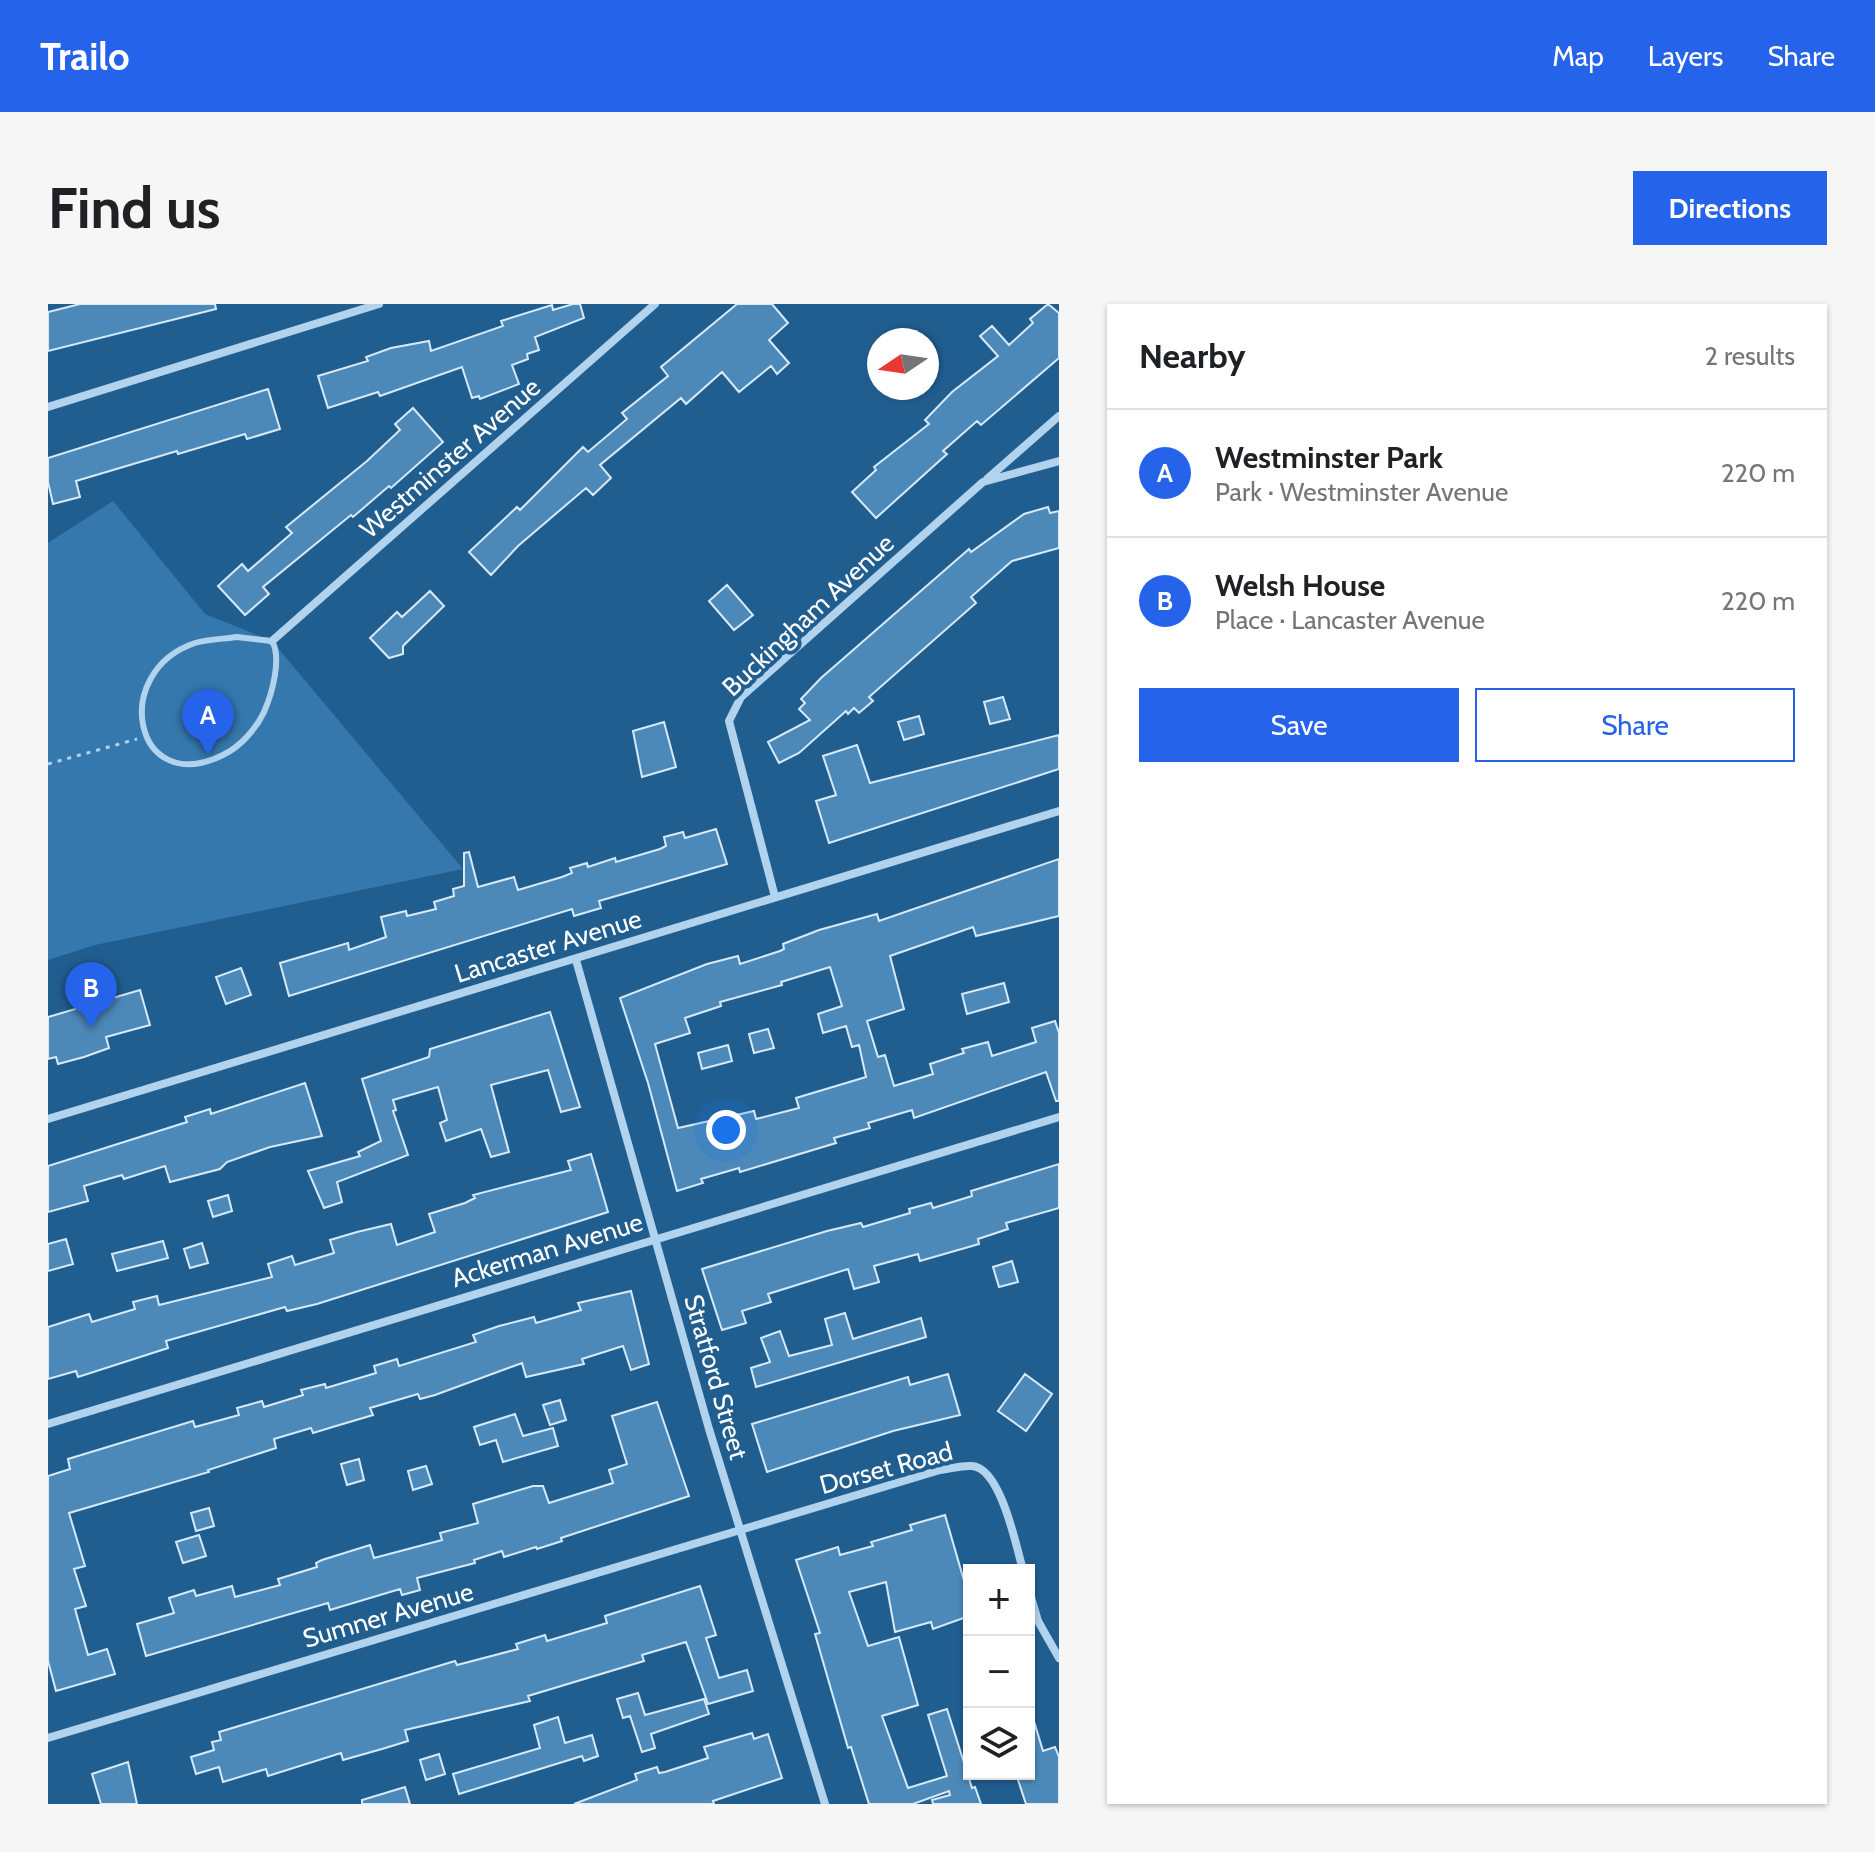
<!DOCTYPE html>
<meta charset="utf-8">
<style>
:root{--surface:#fff;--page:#f6f6f6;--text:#202124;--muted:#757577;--line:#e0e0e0;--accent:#2563eb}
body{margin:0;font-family:Cabin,sans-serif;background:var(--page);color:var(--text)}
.controls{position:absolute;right:24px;bottom:24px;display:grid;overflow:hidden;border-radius:0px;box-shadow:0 2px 6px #0004}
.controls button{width:72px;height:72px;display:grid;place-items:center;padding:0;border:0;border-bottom:2px solid var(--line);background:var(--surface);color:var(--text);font:40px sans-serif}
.compass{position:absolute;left:819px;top:24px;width:72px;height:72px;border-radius:50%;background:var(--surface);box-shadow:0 2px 6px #0004;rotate:257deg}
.you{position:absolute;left:678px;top:826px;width:28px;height:28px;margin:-20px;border:6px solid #fff;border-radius:50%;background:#1a73e8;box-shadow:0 0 0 12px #1a73e833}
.badge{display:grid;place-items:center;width:52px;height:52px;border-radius:50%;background:var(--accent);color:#fff;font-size:26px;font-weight:700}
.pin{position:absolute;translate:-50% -66px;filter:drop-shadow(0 2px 4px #0008)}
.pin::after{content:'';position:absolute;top:42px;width:28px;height:24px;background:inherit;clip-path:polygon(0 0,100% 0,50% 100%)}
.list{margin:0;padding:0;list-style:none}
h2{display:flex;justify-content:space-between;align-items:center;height:104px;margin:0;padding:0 32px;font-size:34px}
h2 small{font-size:26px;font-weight:400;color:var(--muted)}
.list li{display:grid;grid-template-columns:52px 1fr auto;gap:24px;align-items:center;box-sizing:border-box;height:128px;padding:0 32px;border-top:2px solid var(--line)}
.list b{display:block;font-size:30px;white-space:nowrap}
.list p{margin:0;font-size:26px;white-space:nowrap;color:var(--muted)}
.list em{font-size:26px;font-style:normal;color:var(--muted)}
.actions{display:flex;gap:16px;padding:24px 32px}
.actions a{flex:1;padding:18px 0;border:2px solid var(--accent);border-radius:0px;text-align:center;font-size:28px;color:var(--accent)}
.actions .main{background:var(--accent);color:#fff}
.icon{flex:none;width:44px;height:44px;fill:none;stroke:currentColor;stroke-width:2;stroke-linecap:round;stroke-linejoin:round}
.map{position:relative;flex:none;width:1011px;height:1500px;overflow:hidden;border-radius:0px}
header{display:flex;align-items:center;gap:48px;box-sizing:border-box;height:112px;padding:0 40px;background:var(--accent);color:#fff}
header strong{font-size:38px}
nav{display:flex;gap:44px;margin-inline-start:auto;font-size:28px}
.intro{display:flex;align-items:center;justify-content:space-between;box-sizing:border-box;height:192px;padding:0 48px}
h1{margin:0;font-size:56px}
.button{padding:20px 36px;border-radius:0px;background:var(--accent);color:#fff;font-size:28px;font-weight:700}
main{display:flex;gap:48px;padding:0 48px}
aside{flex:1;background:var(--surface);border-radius:0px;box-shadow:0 2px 6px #0004}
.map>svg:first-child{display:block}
.green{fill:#3478ad}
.building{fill:#4d89b8;stroke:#d6eaf9;stroke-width:2;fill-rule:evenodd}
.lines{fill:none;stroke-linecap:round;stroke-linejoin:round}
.path{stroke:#b1d3ed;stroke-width:3;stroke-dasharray:4 6;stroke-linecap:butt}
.lane{stroke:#b1d3ed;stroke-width:6}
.street{stroke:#b1d3ed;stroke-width:8}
.labels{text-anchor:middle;stroke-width:8;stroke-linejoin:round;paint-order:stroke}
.street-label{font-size:26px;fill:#fff;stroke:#215e90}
</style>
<header>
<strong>Trailo</strong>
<nav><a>Map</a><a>Layers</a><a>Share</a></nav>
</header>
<div class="intro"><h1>Find us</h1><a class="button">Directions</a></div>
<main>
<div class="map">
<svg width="1011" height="1500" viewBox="0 0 1011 1500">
<rect width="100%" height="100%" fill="#215e90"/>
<path class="green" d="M 65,197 L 157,310 L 224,337 L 415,565 L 47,641 L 0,656 L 0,239 Z"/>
<path class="building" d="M 32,0 L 167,0 L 168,5 L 0,47 L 0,8 Z
M 525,0 L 532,0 L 536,14 L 487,33 L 491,46 L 479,50 L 480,55 L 464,61 L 471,80 L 432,95 L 431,92 L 424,94 L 414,63 L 332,92 L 330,88 L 280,104 L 270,72 L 320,57 L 318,53 L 343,44 L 381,37 L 383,47 L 455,22 L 453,17 L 504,1 L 505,6 Z
M 689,0 L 724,0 L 740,19 L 721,36 L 741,59 L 729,70 L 723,62 L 691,88 L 674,68 L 638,100 L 633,94 L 552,161 L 563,174 L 545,191 L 538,184 L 470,242 L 443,271 L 421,248 L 469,203 L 472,206 L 535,143 L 540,148 L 579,115 L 574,109 L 620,72 L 613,63 Z
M 1000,0 L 1011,9 L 1011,54 L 933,121 L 929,117 L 895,147 L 899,150 L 828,214 L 804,188 L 828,166 L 826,163 L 881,120 L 877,116 L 904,88 L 950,52 L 932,32 L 944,22 L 961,41 L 985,19 L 982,15 Z
M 220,85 L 232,125 L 199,135 L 197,130 L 130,150 L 129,147 L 28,177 L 32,193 L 5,200 L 0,178 L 0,154 Z
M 365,104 L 395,138 L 343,184 L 341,182 L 305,213 L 303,211 L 215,283 L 221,290 L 197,311 L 170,282 L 194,260 L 200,267 L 244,229 L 238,223 L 319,157 L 352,126 L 347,120 Z
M 1000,203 L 1002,209 L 1011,207 L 1011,244 L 964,257 L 923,293 L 928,299 L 821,393 L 825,397 L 811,409 L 806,404 L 800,410 L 798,407 L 751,449 L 731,459 L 720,438 L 762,416 L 751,405 L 757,399 L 753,395 L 773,374 L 921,245 L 923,248 L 976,210 Z
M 679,281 L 705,311 L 686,326 L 661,297 Z
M 382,287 L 396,302 L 355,342 L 355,350 L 341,354 L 322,334 L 349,308 L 354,313 Z
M 955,393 L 962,415 L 942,420 L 936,398 Z
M 871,412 L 876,430 L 856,436 L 850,418 Z
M 616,418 L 628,463 L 594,473 L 585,427 Z
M 1011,431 L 1011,465 L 781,539 L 768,497 L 788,491 L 775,452 L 809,441 L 822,479 Z
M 668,525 L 679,560 L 551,597 L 553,604 L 526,612 L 524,605 L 241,692 L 232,659 L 300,639 L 301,646 L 338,633 L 333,613 L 358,607 L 359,612 L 388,605 L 386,598 L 406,592 L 405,585 L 416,582 L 416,549 L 421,548 L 430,583 L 466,573 L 470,586 L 514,573 L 524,569 L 522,564 L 539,559 L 540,563 L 567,554 L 568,558 L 612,545 L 618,542 L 616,533 L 635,528 L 637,534 Z
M 1011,555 L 1011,612 L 928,632 L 925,623 L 842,652 L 856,705 L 819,717 L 830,753 L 837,751 L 846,782 L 885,770 L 882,760 L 916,749 L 914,745 L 940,738 L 944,752 L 988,738 L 984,724 L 1007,717 L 1011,729 L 1011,797 L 1008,797 L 998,768 L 866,814 L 864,806 L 820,819 L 822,824 L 786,834 L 788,839 L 692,868 L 691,864 L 653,875 L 655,879 L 629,887 L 600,779 L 572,694 L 659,660 L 690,652 L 692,660 L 732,647 L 736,645 L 735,640 L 771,626 L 829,610 L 831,617 ZM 782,663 L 794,702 L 770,710 L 775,729 L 798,722 L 804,743 L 811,741 L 818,773 L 748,794 L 751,804 L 708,815 L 706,807 L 630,824 L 607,740 L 642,729 L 637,714 L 673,702 L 672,698 L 734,681 L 733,678 Z
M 193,664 L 203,691 L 178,700 L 168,673 Z
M 956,679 L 961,698 L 919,710 L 914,690 Z
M 92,686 L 102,721 L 58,733 L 61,744 L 36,753 L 10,760 L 8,753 L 0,755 L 0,713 Z
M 502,708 L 532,803 L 513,808 L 500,766 L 443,781 L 461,848 L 443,853 L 433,825 L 398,837 L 392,819 L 399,816 L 390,783 L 345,796 L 348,806 L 345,807 L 360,851 L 289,878 L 294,898 L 276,904 L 260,867 L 312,852 L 310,848 L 333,837 L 314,775 L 381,753 L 382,745 Z
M 720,725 L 726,744 L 706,749 L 701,730 Z
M 680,741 L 684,757 L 654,765 L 650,749 Z
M 257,779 L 274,832 L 222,843 L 179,858 L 172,865 L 122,878 L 117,862 L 76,875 L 74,871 L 36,882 L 40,897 L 0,908 L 0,862 L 139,818 L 137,813 L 162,805 L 163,810 Z
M 543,850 L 560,908 L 269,1000 L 239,1007 L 237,1003 L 118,1037 L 120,1044 L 30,1073 L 28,1067 L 0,1075 L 0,1023 L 41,1010 L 44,1018 L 87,1005 L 85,998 L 109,992 L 111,1001 L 224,973 L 220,960 L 244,952 L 247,961 L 286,949 L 282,936 L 309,928 L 343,920 L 349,941 L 387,928 L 381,910 L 417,899 L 427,894 L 425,891 L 523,866 L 520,857 Z
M 1011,860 L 1011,904 L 958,919 L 960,925 L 930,935 L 931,940 L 872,957 L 870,950 L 826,962 L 831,978 L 806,985 L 800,965 L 720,990 L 723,998 L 694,1007 L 698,1019 L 674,1026 L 654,965 L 779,927 L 813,919 L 815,923 L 862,909 L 861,905 L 883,899 L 885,904 L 924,892 L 923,887 Z
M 180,891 L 184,907 L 165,913 L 160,897 Z
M 18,935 L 25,960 L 0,967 L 0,940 Z
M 115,937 L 120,954 L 69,967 L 64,950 Z
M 154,939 L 160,959 L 142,964 L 136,945 Z
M 964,957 L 970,978 L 951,983 L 945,963 Z
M 583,987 L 601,1060 L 583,1066 L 575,1042 L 534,1055 L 536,1060 L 478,1073 L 474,1059 L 387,1091 L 372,1095 L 370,1090 L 322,1104 L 325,1111 L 288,1122 L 265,1129 L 263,1124 L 226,1135 L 228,1144 L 160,1166 L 161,1168 L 21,1209 L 37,1262 L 26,1265 L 38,1302 L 27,1305 L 40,1351 L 59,1345 L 67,1370 L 8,1387 L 0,1357 L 0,1172 L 22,1165 L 20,1155 L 145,1117 L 147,1123 L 191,1111 L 189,1104 L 214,1097 L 216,1103 L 255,1091 L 253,1086 L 277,1080 L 278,1084 L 328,1069 L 326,1062 L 349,1055 L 351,1062 L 428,1038 L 425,1031 L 451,1022 L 486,1013 L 488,1019 L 533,1006 L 530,999 Z
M 797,1009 L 805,1035 L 873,1014 L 878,1033 L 708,1083 L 703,1064 L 722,1058 L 713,1034 L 732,1027 L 741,1052 L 784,1041 L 777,1015 Z
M 900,1070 L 912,1111 L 845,1127 L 719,1168 L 704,1120 L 860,1073 L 862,1081 Z
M 977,1070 L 1004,1090 L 978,1127 L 950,1107 Z
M 512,1096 L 518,1116 L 502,1121 L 495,1101 Z
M 609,1098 L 641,1192 L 513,1234 L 514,1237 L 489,1245 L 488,1243 L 456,1253 L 454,1247 L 426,1256 L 427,1259 L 369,1274 L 372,1286 L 354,1291 L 352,1285 L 282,1306 L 280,1299 L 98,1352 L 89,1320 L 126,1309 L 121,1294 L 146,1286 L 148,1292 L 184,1282 L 187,1293 L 232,1281 L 230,1275 L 269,1263 L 268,1259 L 274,1256 L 322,1241 L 326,1254 L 394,1236 L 392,1229 L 430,1219 L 425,1200 L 485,1182 L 495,1182 L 501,1199 L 565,1179 L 561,1166 L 579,1160 L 564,1112 Z
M 467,1110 L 475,1132 L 505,1124 L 510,1142 L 455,1158 L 448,1136 L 432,1141 L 426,1123 Z
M 311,1155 L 316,1176 L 299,1181 L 293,1160 Z
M 378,1162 L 384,1180 L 365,1186 L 360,1167 Z
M 161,1204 L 166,1222 L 148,1227 L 143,1209 Z
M 897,1211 L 921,1294 L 921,1312 L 885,1325 L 883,1318 L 847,1328 L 838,1278 L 801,1288 L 820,1342 L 851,1333 L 870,1401 L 834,1412 L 860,1484 L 899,1472 L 880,1411 L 899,1405 L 924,1484 L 927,1483 L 933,1500 L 885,1500 L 884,1496 L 902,1491 L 901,1487 L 865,1500 L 821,1500 L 803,1443 L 800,1444 L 767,1330 L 772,1329 L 748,1256 L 790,1243 L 792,1251 L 825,1242 L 823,1238 L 864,1226 L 862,1221 Z
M 151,1231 L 158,1252 L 135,1259 L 128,1238 Z
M 652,1282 L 668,1331 L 658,1334 L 671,1374 L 699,1366 L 705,1387 L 660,1400 L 638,1338 L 594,1351 L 596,1357 L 480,1392 L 482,1397 L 357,1426 L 360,1437 L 334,1445 L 295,1456 L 293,1449 L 220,1472 L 218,1465 L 175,1478 L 171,1463 L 148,1470 L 143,1453 L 166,1446 L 164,1438 L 173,1436 L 171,1428 L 407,1357 L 409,1361 L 470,1345 L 468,1340 L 497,1331 L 499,1337 L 559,1319 L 557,1312 Z
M 590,1389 L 597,1411 L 656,1395 L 661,1410 L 603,1430 L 607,1444 L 594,1448 L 582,1412 L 575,1414 L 569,1395 Z
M 510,1413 L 517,1439 L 544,1431 L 550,1452 L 536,1457 L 534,1452 L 411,1490 L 405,1470 L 492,1444 L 486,1421 Z
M 981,1414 L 985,1414 L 995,1447 L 1007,1443 L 1011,1453 L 1011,1500 L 978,1500 L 968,1470 L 981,1470 Z
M 704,1429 L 706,1435 L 720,1430 L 734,1474 L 665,1497 L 666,1500 L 526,1500 L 589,1476 L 587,1470 L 609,1463 L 611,1469 L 617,1468 L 660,1454 L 656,1443 Z
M 391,1450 L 397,1470 L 378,1476 L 372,1456 Z
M 80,1458 L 89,1500 L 53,1500 L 44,1470 Z
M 357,1483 L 362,1500 L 314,1500 L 314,1496 Z"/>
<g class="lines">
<path class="path" d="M 0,460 L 89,435"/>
<path class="lane" d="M 189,333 L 224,337 C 234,354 224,390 216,408 C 208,425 192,443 175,451 C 86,495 61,368 147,339 C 160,335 176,335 189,333 Z"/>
<path class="street" d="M 0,103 L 331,0
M 939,175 L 1011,112
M 224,337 L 607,0
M 727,593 L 681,417 L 693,393 L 935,178 L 1011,157
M 528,656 L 661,1125 L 777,1500
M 0,815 L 1011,507
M 0,1120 L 1011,813
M 981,1286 L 990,1317 L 1011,1354
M 0,1434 L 892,1166 C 902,1165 914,1161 924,1162 C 953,1164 968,1242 975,1266"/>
</g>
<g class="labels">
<g class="street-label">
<text transform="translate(402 154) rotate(-41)" y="9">Westminster Avenue</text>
<text transform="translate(760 311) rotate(-43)" y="9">Buckingham Avenue</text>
<text transform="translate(500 642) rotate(-17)" y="9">Lancaster Avenue</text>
<text transform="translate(499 946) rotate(-17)" y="9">Ackerman Avenue</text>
<text transform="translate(668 1073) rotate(74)" y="9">Stratford Street</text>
<text transform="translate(838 1164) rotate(-15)" y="9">Dorset Road</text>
<text transform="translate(340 1311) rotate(-16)" y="9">Sumner Avenue</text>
</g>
</g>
</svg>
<div class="controls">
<button>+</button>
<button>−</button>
<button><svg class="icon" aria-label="layers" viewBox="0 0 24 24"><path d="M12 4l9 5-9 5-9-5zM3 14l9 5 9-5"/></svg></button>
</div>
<svg class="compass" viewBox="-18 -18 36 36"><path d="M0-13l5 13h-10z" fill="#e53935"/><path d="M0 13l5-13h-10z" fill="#757577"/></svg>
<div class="you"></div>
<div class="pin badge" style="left:160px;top:451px">A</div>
<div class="pin badge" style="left:43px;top:724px">B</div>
</div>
<aside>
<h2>Nearby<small>2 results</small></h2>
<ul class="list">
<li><span class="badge">A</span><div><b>Westminster Park</b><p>Park · Westminster Avenue</p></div><em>220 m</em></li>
<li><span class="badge">B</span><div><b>Welsh House</b><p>Place · Lancaster Avenue</p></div><em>220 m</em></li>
</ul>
<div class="actions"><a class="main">Save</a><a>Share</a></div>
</aside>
</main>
